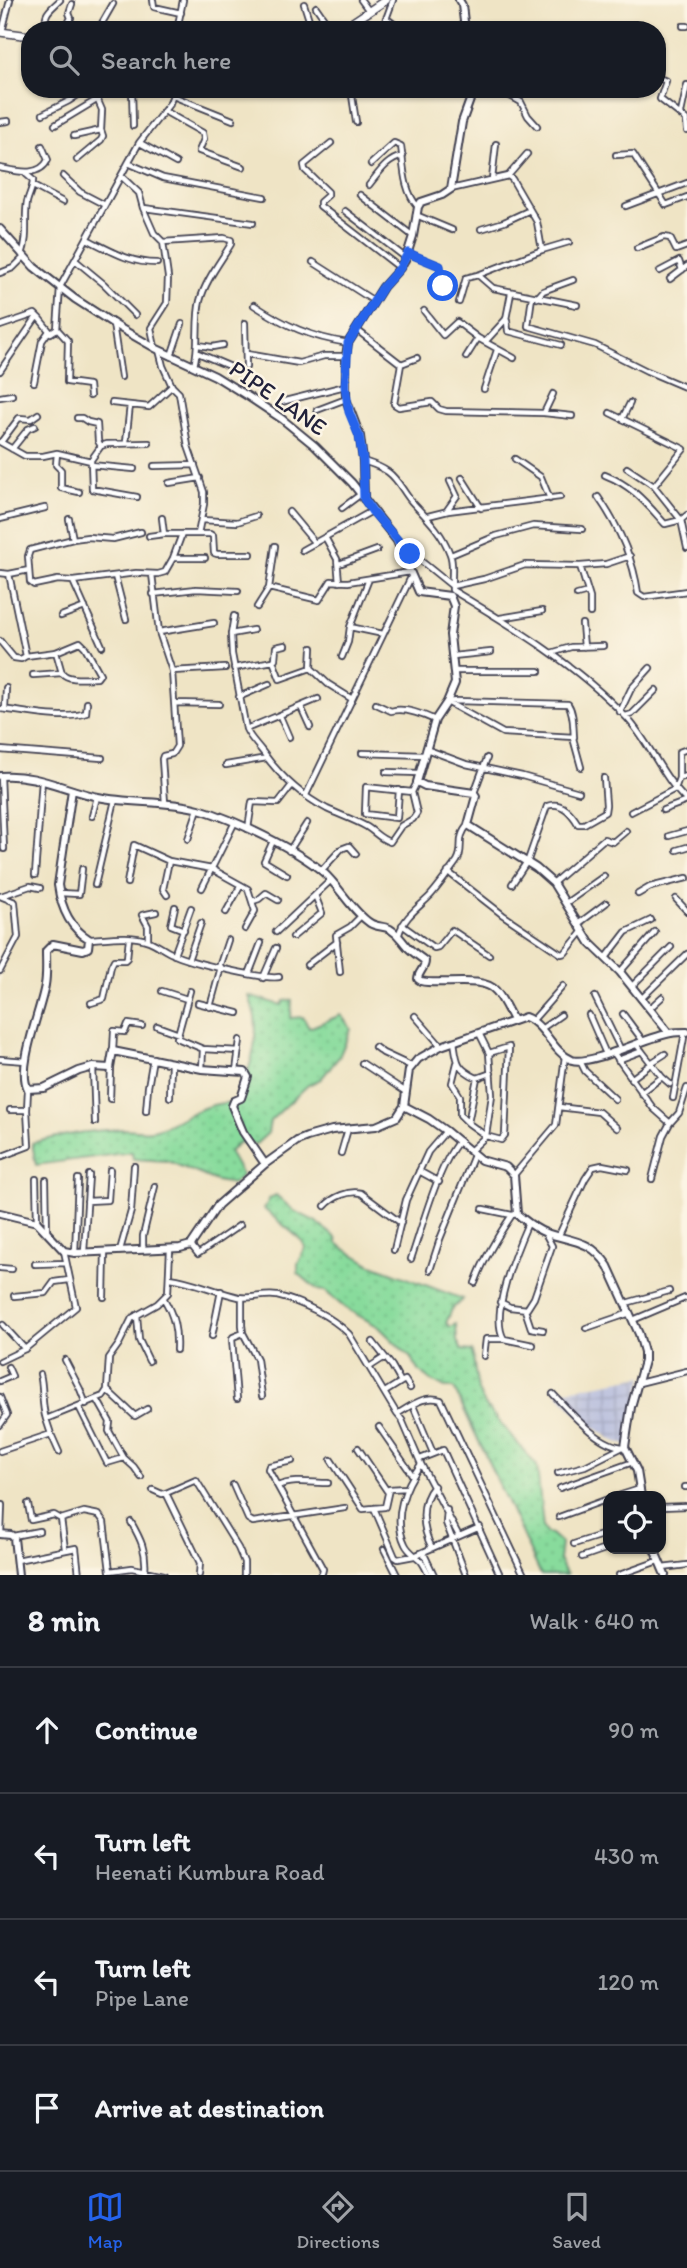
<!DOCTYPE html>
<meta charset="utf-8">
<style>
:root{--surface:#171b24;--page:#20242c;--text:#f1f3f6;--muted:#9ea1a6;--line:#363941;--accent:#2563eb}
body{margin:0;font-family:Itim,sans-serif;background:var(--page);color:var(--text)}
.controls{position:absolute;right:21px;bottom:21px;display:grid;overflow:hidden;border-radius:14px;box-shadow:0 2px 5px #0004}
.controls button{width:63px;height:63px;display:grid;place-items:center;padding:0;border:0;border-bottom:2px solid var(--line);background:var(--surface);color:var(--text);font:35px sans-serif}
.stop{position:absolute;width:21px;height:21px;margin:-16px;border:5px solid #2563eb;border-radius:50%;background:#fff}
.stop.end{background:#2563eb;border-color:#fff;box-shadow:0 2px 7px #0008}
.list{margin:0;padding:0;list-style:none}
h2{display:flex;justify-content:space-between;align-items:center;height:91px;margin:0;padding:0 28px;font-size:30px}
h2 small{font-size:23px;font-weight:400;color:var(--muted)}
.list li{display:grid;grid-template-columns:46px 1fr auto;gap:21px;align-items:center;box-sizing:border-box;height:126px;padding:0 28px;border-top:2px solid var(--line)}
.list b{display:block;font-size:26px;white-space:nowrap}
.list p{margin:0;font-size:23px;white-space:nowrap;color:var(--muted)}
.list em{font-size:23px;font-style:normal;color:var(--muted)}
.icon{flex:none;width:38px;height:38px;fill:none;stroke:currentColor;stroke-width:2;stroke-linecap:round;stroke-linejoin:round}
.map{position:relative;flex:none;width:687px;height:1575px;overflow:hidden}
.search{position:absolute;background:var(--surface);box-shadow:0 2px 5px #0004;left:21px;right:21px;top:21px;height:77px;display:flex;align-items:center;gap:18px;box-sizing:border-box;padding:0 24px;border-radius:28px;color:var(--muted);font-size:26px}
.sheet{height:595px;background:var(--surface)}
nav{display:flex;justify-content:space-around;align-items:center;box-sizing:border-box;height:98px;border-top:2px solid var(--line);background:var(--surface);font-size:19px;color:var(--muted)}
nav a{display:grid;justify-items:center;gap:4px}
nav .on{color:var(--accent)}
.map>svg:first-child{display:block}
.industrial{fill:url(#industrial-grid)}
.grass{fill:url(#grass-dots);stroke:#557e6c;stroke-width:2}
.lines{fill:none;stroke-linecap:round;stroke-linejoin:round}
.street-casing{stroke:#413f50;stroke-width:8}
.secondary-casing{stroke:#413f50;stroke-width:10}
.primary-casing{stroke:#413f50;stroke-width:10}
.street{stroke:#fff;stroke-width:4.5}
.secondary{stroke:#fff;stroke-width:6}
.primary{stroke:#fff;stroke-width:7}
.route{stroke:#2563eb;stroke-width:9}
.labels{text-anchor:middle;stroke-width:5;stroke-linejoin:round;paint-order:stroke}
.street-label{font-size:24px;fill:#22223b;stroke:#fcf5e5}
</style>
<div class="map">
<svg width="687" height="1575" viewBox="0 0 687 1575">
<defs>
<pattern id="industrial-grid" width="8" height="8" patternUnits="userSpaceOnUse" patternTransform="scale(1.75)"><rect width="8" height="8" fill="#bec3de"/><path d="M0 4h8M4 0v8" fill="none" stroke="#a3a7bf"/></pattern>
<pattern id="grass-dots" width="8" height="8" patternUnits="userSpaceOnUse" patternTransform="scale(1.75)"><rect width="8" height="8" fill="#88db9c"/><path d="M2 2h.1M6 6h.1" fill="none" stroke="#75bc87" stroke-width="1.8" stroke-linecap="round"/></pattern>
</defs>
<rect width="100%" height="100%" fill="#fcf5e5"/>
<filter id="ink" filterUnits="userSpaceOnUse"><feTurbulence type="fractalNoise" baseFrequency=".0143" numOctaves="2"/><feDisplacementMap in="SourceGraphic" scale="14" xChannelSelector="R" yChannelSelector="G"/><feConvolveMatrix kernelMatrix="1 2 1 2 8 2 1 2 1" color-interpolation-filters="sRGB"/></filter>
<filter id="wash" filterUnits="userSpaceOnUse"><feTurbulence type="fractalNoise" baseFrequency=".00686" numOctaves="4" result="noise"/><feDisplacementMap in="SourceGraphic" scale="28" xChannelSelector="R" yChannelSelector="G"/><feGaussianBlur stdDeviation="1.57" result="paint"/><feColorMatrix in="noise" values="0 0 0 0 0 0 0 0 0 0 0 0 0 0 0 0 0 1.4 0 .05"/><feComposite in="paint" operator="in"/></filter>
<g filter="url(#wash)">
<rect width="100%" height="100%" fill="#efe4c5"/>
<path class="industrial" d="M 643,1376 L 628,1446 L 614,1441 L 581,1418 L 556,1392 Z"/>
<path class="grass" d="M 249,996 L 282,1005 L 284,1001 L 292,1000 L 291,1018 L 303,1017 L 309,1028 L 341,1015 L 351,1029 L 339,1057 L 321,1079 L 308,1085 L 270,1121 L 268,1133 L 256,1144 L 239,1142 L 229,1152 L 242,1175 L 233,1184 L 216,1181 L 168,1161 L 133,1159 L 132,1152 L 36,1165 L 32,1143 C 61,1135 91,1130 122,1129 C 135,1129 147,1133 160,1128 C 186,1118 206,1101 235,1103 C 247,1077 259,1046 255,1017 C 254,1010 251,1003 249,996 Z
M 276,1195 L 294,1211 L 315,1221 L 336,1238 L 337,1243 L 343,1248 L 372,1265 L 463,1299 L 452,1309 L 446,1323 L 450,1327 L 456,1324 L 457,1341 L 462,1350 L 472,1351 L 478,1391 L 485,1405 L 537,1466 L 543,1528 L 546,1533 L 551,1534 L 561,1543 L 559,1560 L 567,1575 L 541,1575 L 454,1388 L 445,1388 L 428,1379 L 420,1372 L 412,1359 L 379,1327 L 345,1308 L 325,1291 L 318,1290 L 298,1273 L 298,1264 L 306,1248 L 300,1239 L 264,1209 L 270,1198 Z"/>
</g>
<g filter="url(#ink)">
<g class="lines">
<g class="street-casing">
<path id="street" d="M 153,0 L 154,7 L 181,13
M 361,0 L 369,11
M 304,4 L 311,26 L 320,30
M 316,7 L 332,30
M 386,18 L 402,30
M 683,26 L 687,26
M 49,30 C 41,14 49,11 60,0
M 64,30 L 71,18 L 69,13 L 72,4
M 98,30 L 113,4
M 177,30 L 183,0
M 382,30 L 393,0
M 2,32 L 10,0
M 657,77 L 666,81 L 660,99 L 687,120
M 132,89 L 133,126
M 351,89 L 356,122
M 498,89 L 521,102 L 528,116 L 537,126
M 173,96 L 233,120
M 164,111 L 203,133 L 204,139 L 199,151 L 243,167
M 681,113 L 687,85
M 43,114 L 69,101 L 87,89
M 686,120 L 687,131
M 0,122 L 8,121
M 55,125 L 98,99
M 74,136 L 101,130
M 140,143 L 176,163
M 331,143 L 304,165 L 305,170 L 328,192 L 328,195 L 320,202 L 320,206 L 400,268
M 616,155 L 633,154 L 666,205 L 687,197
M 77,160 L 101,140 L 103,136 L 101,130 L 102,110 L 93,89
M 128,163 L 163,178 L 264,197
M 371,164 L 394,143 L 401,146 C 404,167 403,190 418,207
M 0,168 C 16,171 39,178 48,160 L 42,146
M 63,176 L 80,192 L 105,205
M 121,176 L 139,193 L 143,208 L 154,233 L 163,242 L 168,277 L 167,303 L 151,328 L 155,347
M 508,176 L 527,154
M 492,179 L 496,144
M 369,185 C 379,173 386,160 403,156
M 33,186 L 63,202
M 451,189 L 508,176 L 512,179 L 537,222 L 542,250 L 478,275 L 466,278 L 459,302
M 360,195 L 413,236
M 626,206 L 687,183
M 144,208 L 253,223
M 345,211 L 406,258
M 416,215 L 452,230
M 481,229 L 504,222 L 530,210
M 87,239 C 111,251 130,263 157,263
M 163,242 L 224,238 L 231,240 L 231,244 C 221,261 205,281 200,301 C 195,322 200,344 194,366
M 637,248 L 664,237 L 670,238 L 676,250 L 687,246
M 542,250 L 569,242
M 408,253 L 440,266 L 443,286
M 22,255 C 29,235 24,221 27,202 C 29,194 33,188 33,180 L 26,174
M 75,260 L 104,284 L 135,315
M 313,262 L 374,301
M 660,271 L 679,261 L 682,270
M 0,273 L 13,268 L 24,257
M 478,275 L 493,288 L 577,305
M 670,279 L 687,266
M 532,297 L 528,326 L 595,345 L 647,371 L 687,388
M 537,298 L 543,291 L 573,280
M 254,305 C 286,326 310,337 348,343
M 424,311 L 443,335 L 457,322 L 478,338
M 507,320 L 508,331 L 561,345
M 245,323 L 246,367
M 113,324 L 121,377
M 0,326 L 35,314 L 39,318
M 57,329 L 68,341 L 67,382 L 89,385 L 90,396
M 357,330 L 401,364 L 394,404 L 399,407 L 432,402 L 439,409 L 446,411 L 544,413 L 572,416
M 485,342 L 514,358
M 198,345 L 212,347 L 223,345
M 159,350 L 163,366 L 172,386 L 179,393 L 188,446 L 204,492 L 204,504 L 198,534
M 198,353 L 231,367
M 247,354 L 299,363 L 324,356 L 346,356
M 171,356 L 182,324
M 466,357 L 478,338 L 485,342 L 506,319 L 511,293
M 401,364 L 417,358
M 0,371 L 36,318 L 39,318 L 51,333 L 57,329 L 60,287 L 139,143 L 170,103 L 175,89
M 34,382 L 42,341 L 49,331
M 484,389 L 497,350
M 0,397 L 12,395
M 281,402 L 345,386
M 112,403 L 149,407 L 172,386
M 317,410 L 346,399
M 544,413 L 553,394
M 610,413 L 684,449 L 654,486 L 681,520 L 687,548
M 77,418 L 82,418 L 88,422 L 97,424 L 98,441 L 101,446
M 622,419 L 630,403
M 0,442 L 25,456 L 43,456 L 57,453 L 91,461 L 92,489 L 137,497
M 1,442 L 19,418 L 31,419 L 38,414
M 126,442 L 130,405
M 12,449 L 28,429 L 35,426
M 57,453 L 56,465 L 61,470 L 61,488 L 79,492
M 515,459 L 541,477 L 550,499
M 91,460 L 101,446 L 107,444 L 149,443
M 363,461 C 372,464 380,466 388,472 C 399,480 403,492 412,502 C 427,518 442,532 450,554 C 454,564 451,576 452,586 L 484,579 L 525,565 L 580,566 L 606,564 L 630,556
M 91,465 L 134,469
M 154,466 L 195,465
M 627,468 L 654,486
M 605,475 C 633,486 646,503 665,524 L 681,520 L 687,515
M 462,478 L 481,508
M 169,483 L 200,478
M 598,497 C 619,527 633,557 638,593 L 644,597 L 687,591
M 342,508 L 361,494
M 447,510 L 457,496 L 450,481
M 289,512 L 314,542
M 428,516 L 448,511 L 560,497
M 162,518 L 164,534 L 210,534 L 213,536 L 214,553 L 217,554 L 251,554
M 0,519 L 45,508
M 69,519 L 73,539
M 201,520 L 237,522 L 256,516
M 141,532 L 113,539 L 88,537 L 73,539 L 30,550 L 28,556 L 30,582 L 34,585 L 58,580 L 73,581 L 136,573 L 158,574 L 165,572 L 173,558 L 182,534
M 149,536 L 164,534
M 325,537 L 337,559 L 339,582
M 400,544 L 452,586 L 452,590 C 514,627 577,665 627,718 C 650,743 662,777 687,801
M 302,550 L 372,511
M 451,555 L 496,536 L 533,526 L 582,529
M 173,558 L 205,558
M 339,564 L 377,550
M 580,566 L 590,598 L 590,613
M 0,573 L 9,574 L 26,656 L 21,659 L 14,658 L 0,641
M 9,574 L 29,570
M 152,574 L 159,632 L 172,671 L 177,746 L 172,754 L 163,756 L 162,759 L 165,803
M 115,576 L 126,619
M 73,581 L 102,646
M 269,588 L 275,546
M 153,594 L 196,589 L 238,591
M 577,595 L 588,592
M 257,607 L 269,588 L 319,600 L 331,581 L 348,582 L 410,572
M 61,616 L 85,607
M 500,618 L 542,611
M 582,624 L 584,647
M 350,627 L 383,634
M 253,630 L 231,634 L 232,654 L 246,729 C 250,738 256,743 262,751 C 279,775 300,795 327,809 C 340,815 355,820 367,827 C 375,832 380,839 390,842 L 401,826 L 413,819 L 417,813 L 412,792 L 417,782
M 159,632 L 214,623
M 231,634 L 234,616
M 312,648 L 311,668 L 328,684 L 352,699
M 56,652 L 62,673
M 551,653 L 571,647 L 603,646
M 26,656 L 56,652 L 80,642 L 85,647 L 100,674 L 97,678 C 86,678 69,681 62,673 L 33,675
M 453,656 L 491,652
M 342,657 L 348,642 L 350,627 L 369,579
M 273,661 L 280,679 L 311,668
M 234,668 L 273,661 L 275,659 L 276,647 L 285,645
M 172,671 L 225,668
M 455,671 L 539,671
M 239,697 L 269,684
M 457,701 L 568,704 C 574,713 573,726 574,737 L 503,733 L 447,702 Z
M 175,703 L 219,704
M 376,704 L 391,711 C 405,707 422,714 435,720
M 301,707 L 310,727
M 0,709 C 24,711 63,721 86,713 L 87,703
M 5,709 L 6,688
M 620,712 L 631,689 L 650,668
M 280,716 L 289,737
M 626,716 L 632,714 L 656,690
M 246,729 L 318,699
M 573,738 L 581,767
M 426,749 L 466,764 L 522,776 L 579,792
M 687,749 L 679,752 L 679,778 L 687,776
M 0,750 L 102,758
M 362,753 L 424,755
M 226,765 L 267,758
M 386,772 L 419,773
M 1,776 L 4,849
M 399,790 L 397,818 L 365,814 L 366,787 L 412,792
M 474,793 L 487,758
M 306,795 L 411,577
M 663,810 L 687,801
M 631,812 L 675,789 L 679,778
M 92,816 L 97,797
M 248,829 L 252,802 L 278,803 L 292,785
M 669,836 L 687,831
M 188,839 L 198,809
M 273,841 L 264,861 L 287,875
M 677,850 L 687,847
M 289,851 L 307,823
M 527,863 L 547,806 C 561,801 571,812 578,824 L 584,824 L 605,812 L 606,805 L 604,778
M 321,871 L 341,849 L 349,846 L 356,854
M 448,872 L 503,915 L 561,954 L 565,953 L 582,932
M 35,875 L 42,780
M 127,883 L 134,845 L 169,861 L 212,869 L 248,889 L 255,911 L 245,929
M 553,883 L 604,839 L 613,842 L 626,831
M 512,884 L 526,863
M 95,885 L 115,800
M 202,888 L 235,822
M 60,893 L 79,894 L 82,869
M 638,894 L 650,887 L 687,878
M 167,895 L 163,889 L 169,861
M 1,896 L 30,886 L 40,888
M 676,899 L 687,911
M 253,901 L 259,899 L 266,893 L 278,900
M 566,903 L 604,876
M 175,907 L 171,925 L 184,930
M 226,912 L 241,885
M 578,924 L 606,903
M 402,925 L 434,948 L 438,947 L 452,930 L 489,955
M 276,932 L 330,881
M 399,934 C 404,917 418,908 430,896 C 439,886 449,872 457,861 C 465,849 455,839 468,825
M 293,937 L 322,913 L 315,895
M 89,939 C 108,938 131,934 149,941 C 157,944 165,951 173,954 C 188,962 266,980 279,977
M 148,940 L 148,926 L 142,915 L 156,912
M 174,955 L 191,908
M 606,958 L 626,932 L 651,920
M 188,960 L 201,923
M 307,965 L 337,942
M 219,967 L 228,940
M 0,971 L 18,937 L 15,902 L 0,896
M 340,972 L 336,935 L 350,927 L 361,916
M 620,972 L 655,932
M 249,974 L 261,943
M 263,978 L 276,948
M 632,986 L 671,947
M 162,991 L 187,999
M 190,991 L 177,1038 L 203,1049 L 202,1069
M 595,997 L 621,1050
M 641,999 L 687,954
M 91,1003 L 104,999 L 111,966 L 114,960 L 125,960 L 127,958 L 129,938
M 198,1003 L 238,1013
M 210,1007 L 221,967
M 650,1008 L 662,997
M 623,1014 L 643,1041
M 589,1015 L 606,1054
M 415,1016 L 441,1046
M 533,1020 L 563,986
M 157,1026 L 179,1034
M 541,1029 L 561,1015
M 454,1041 C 457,1062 456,1068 477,1078
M 637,1045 L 662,1077 L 641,1093
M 375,1047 L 383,1053 L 411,1066
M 203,1049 L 239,1051
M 113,1051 L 114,1031 L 125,1032 L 128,1024 L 142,1026
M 613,1052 L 653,1108 L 670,1123
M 489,1053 L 509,1047 L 505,1135 L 501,1140 L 486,1136 L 468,1123 L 477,1078 L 491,1073
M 0,1059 L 26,1061
M 618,1060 L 642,1051
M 580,1061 L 585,1071 L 615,1099
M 362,1063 L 406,1092
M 457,1063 L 452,1083 L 460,1096 L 460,1115 L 468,1123
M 651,1063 L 665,1054
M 93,1067 L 95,1122
M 236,1071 L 240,1040
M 662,1077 L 670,1084
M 631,1079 L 651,1064
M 170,1097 L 171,1062
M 673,1098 L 685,1032
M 110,1099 L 111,1067
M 559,1107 L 599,1112 L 617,1128
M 10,1110 L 27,1110
M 146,1111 L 148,1087 L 153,1058
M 470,1151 L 486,1136 L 492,1095 L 489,1053 L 479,1033
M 341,1153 L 348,1129
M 0,1157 L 29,1146 L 27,1110 L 28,1089
M 419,1171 L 439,1182
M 514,1175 L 556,1125 L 565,1056
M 36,1179 L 37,1222
M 652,1179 L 663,1136 L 670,1123 L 679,1113 L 687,1088
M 46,1180 L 47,1233
M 87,1201 L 108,1200 L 110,1170
M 325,1206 C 333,1197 349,1190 361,1193 L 401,1223
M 483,1209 L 512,1215
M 528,1223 C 517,1248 489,1315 504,1339 L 533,1345
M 559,1235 L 585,1179 L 593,1167 L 602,1165 L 628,1170
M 191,1245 L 198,1254 L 240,1225
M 120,1250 L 131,1211 L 134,1166
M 143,1250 L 143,1236 L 155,1186
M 394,1250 L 406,1200 L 428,1152 L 446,1131
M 84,1252 L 89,1175
M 75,1253 L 78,1179
M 411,1259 C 422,1227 438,1166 459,1141
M 35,1264 L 66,1263
M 0,1268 L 12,1269
M 430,1270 L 440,1239 L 474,1155
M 170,1278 C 194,1281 215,1292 239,1297 C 251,1299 264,1294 277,1296 C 302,1302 331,1316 349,1334 L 397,1414 C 411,1406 425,1394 441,1400 L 524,1575
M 475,1283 C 484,1258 497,1237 512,1215 L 517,1214
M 14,1296 L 46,1293 L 54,1282 L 69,1280
M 104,1297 L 105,1251
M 242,1298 L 242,1325 L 243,1333 L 257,1359 L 262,1396
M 164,1299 C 174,1316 177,1330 176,1350
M 500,1302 L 510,1307 L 527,1309 L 534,1298 L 552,1246 L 545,1233
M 626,1303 L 669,1291
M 525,1310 L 531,1328 L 543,1330
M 137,1315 L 139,1340 L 149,1361
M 633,1320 L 685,1298
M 3,1325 L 25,1349
M 586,1328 L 630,1313
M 212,1336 L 221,1291
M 373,1342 L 392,1366 L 401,1382 L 405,1380 L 410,1388
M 484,1356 L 486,1339 L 503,1339
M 65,1360 L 80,1389 L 86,1404
M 0,1361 L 25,1349 L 76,1307 L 64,1251
M 371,1366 L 385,1357
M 40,1374 C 44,1389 41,1404 46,1419
M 0,1381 L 12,1376 L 8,1367
M 639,1383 L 687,1371
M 107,1390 L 135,1416 L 147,1409
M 385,1392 L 401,1382
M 553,1394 C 570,1412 599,1447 625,1447
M 0,1397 L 7,1415 L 0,1425
M 97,1399 L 110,1422 L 109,1431 L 124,1458 L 134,1467 L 141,1477
M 237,1399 L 232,1339 L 233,1337 L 243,1333
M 79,1407 L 107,1463 L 124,1458
M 414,1408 L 433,1453
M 397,1414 L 402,1420 L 421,1464 C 405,1486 392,1517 405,1544 C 408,1551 415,1555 420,1560 C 424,1564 426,1570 429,1575
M 379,1427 L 413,1476
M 51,1434 L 59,1452
M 358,1448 L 387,1491
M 0,1451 L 51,1434 L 46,1419 L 103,1396 L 107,1390 L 109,1358 L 119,1344 L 132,1318 L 157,1304 L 168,1293 L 170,1249
M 420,1459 L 443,1450 L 500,1575
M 331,1460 L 363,1509 L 385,1507 L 389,1489 L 406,1488
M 292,1461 L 269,1466 L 268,1469 L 323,1569 L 322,1573 L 320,1575
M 421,1464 L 459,1536
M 558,1473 L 585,1466 L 621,1448
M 233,1485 L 248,1519 L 253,1522 L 345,1508
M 278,1486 C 293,1479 312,1483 328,1483
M 685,1487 L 687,1487
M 560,1488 L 633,1462
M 153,1490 L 162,1494 L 166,1493
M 618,1496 L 640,1489
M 28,1504 L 31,1520 L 54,1515 L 61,1519
M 661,1507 L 687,1506
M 374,1508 L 395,1557 L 398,1559 L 414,1556 L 480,1527
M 447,1510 L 446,1523 L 466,1575
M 559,1517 L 608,1499
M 131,1522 C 140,1538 147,1551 145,1571
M 1,1534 L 2,1505
M 13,1536 L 39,1531
M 574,1544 L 608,1533
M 432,1548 C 422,1529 419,1503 434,1486
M 65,1549 L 61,1519 L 84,1512 L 99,1515 L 104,1522 L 110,1571 L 132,1568 L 164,1575
M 384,1549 L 397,1575
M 423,1552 L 434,1575
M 582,1557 L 608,1548
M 17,1560 L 76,1548 L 79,1575
M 662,1568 L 687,1565
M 199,1575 L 200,1563 L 166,1493 L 196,1480 L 238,1548 L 244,1562 L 244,1575
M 619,1575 L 658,1561"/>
</g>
<g class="secondary-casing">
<path id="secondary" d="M 459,0 L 462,5 L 465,30
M 0,229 L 34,267 L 75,299 L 120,328 L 155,348 L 215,376 L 249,397 L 282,419 L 315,446 L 352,483 L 397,541 L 419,592 L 450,596 L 454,606 L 450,635 L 455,683 L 447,702 L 435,720 L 417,782 L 425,786 L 474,793 L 476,796 L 468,825 L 536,868 L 553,883 L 590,943 L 620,972 L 669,1033
M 364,499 L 363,461 L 360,436 L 346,399 L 346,356 L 348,343 L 383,287 L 400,268 L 406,258 L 413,236 L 418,207 L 421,202 L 442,195 L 451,189 L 462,122 L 474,89
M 0,776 C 35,773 65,790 98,797 C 132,804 166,800 199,809 C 233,819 296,849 323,872 C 340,887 351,910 370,923 C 376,927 384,926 390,929 C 398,934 400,938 405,944 C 410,951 419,956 425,961 C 425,969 418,972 418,979 L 421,981 C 440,986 483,975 496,991 C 503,999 508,1011 513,1020
M 72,790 L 58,885 C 61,907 70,928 89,939 L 88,948 L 83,950 L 53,944 L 46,951 C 46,963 47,974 45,985 C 41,1010 16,1068 28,1089 L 44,1088 L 79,1071 L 93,1067 L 110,1068 L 113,1051 L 202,1069 L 245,1072 L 248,1077 L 241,1098 L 234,1101 L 232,1106 L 243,1132 L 265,1164
M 404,1106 L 429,1119 L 446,1131 L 481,1160 L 506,1167 L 514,1175 L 517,1214 C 526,1221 535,1229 546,1233 C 573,1242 590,1239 608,1266 L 639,1334 L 644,1352 L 644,1361 L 631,1407 L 625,1447 L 637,1471 L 641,1496
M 0,1213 L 37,1222 L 64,1251 L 75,1253 L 180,1248 L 191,1245 L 218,1205 L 265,1164 L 297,1141 L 307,1137 L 332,1130 L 376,1126 L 397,1117 L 404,1106 L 409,1070 L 418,1059 L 441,1046 L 525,1017 C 545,1024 552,1052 572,1060 C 591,1066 649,1036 671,1033 C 676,1032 682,1032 687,1032
M 0,1534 L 11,1535 L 14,1538 L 18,1575
M 654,1549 L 665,1575"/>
</g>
<g class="primary-casing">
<path id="primary" d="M 341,30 L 386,0
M 0,32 L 30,36"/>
</g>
<use href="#street" class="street"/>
<use href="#secondary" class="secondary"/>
<use href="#primary" class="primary"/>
</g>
</g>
<g class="lines" filter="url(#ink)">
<path class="route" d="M 410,554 L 372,511 L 364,499 L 363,461 L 359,436 L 349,412 L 345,386 L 348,343 L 383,287 L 400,268 L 408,253 L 440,266 L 443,286"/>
</g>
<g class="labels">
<g class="street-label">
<text transform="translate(278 398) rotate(35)" y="8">PIPE LANE</text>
</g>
</g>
</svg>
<div class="controls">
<button><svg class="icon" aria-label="locate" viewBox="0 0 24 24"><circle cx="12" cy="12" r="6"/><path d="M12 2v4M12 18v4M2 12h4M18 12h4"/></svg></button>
</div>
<div class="stop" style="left:443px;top:286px"></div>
<div class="stop end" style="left:410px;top:554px"></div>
<div class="search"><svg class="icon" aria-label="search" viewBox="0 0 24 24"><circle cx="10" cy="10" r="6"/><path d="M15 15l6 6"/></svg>Search here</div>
</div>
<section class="sheet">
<h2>8 min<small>Walk · 640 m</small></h2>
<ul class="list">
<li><svg class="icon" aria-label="ahead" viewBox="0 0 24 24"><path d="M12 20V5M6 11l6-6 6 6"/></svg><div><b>Continue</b></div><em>90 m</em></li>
<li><svg class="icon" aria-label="left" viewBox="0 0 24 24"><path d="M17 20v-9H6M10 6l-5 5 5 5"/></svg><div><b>Turn left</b><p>Heenati Kumbura Road</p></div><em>430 m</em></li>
<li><svg class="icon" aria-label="left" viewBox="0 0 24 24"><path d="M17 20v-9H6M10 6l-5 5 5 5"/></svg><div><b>Turn left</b><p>Pipe Lane</p></div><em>120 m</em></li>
<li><svg class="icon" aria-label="arrive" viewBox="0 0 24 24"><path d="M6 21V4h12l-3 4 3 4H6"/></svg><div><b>Arrive at destination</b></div></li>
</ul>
</section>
<nav>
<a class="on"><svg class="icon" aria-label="map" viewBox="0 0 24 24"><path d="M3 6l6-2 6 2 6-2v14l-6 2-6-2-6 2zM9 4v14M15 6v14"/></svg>Map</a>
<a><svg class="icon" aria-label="directions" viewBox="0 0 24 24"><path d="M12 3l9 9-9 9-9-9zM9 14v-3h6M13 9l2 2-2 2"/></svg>Directions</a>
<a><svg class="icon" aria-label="saved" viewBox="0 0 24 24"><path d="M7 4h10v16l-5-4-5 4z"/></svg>Saved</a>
</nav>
